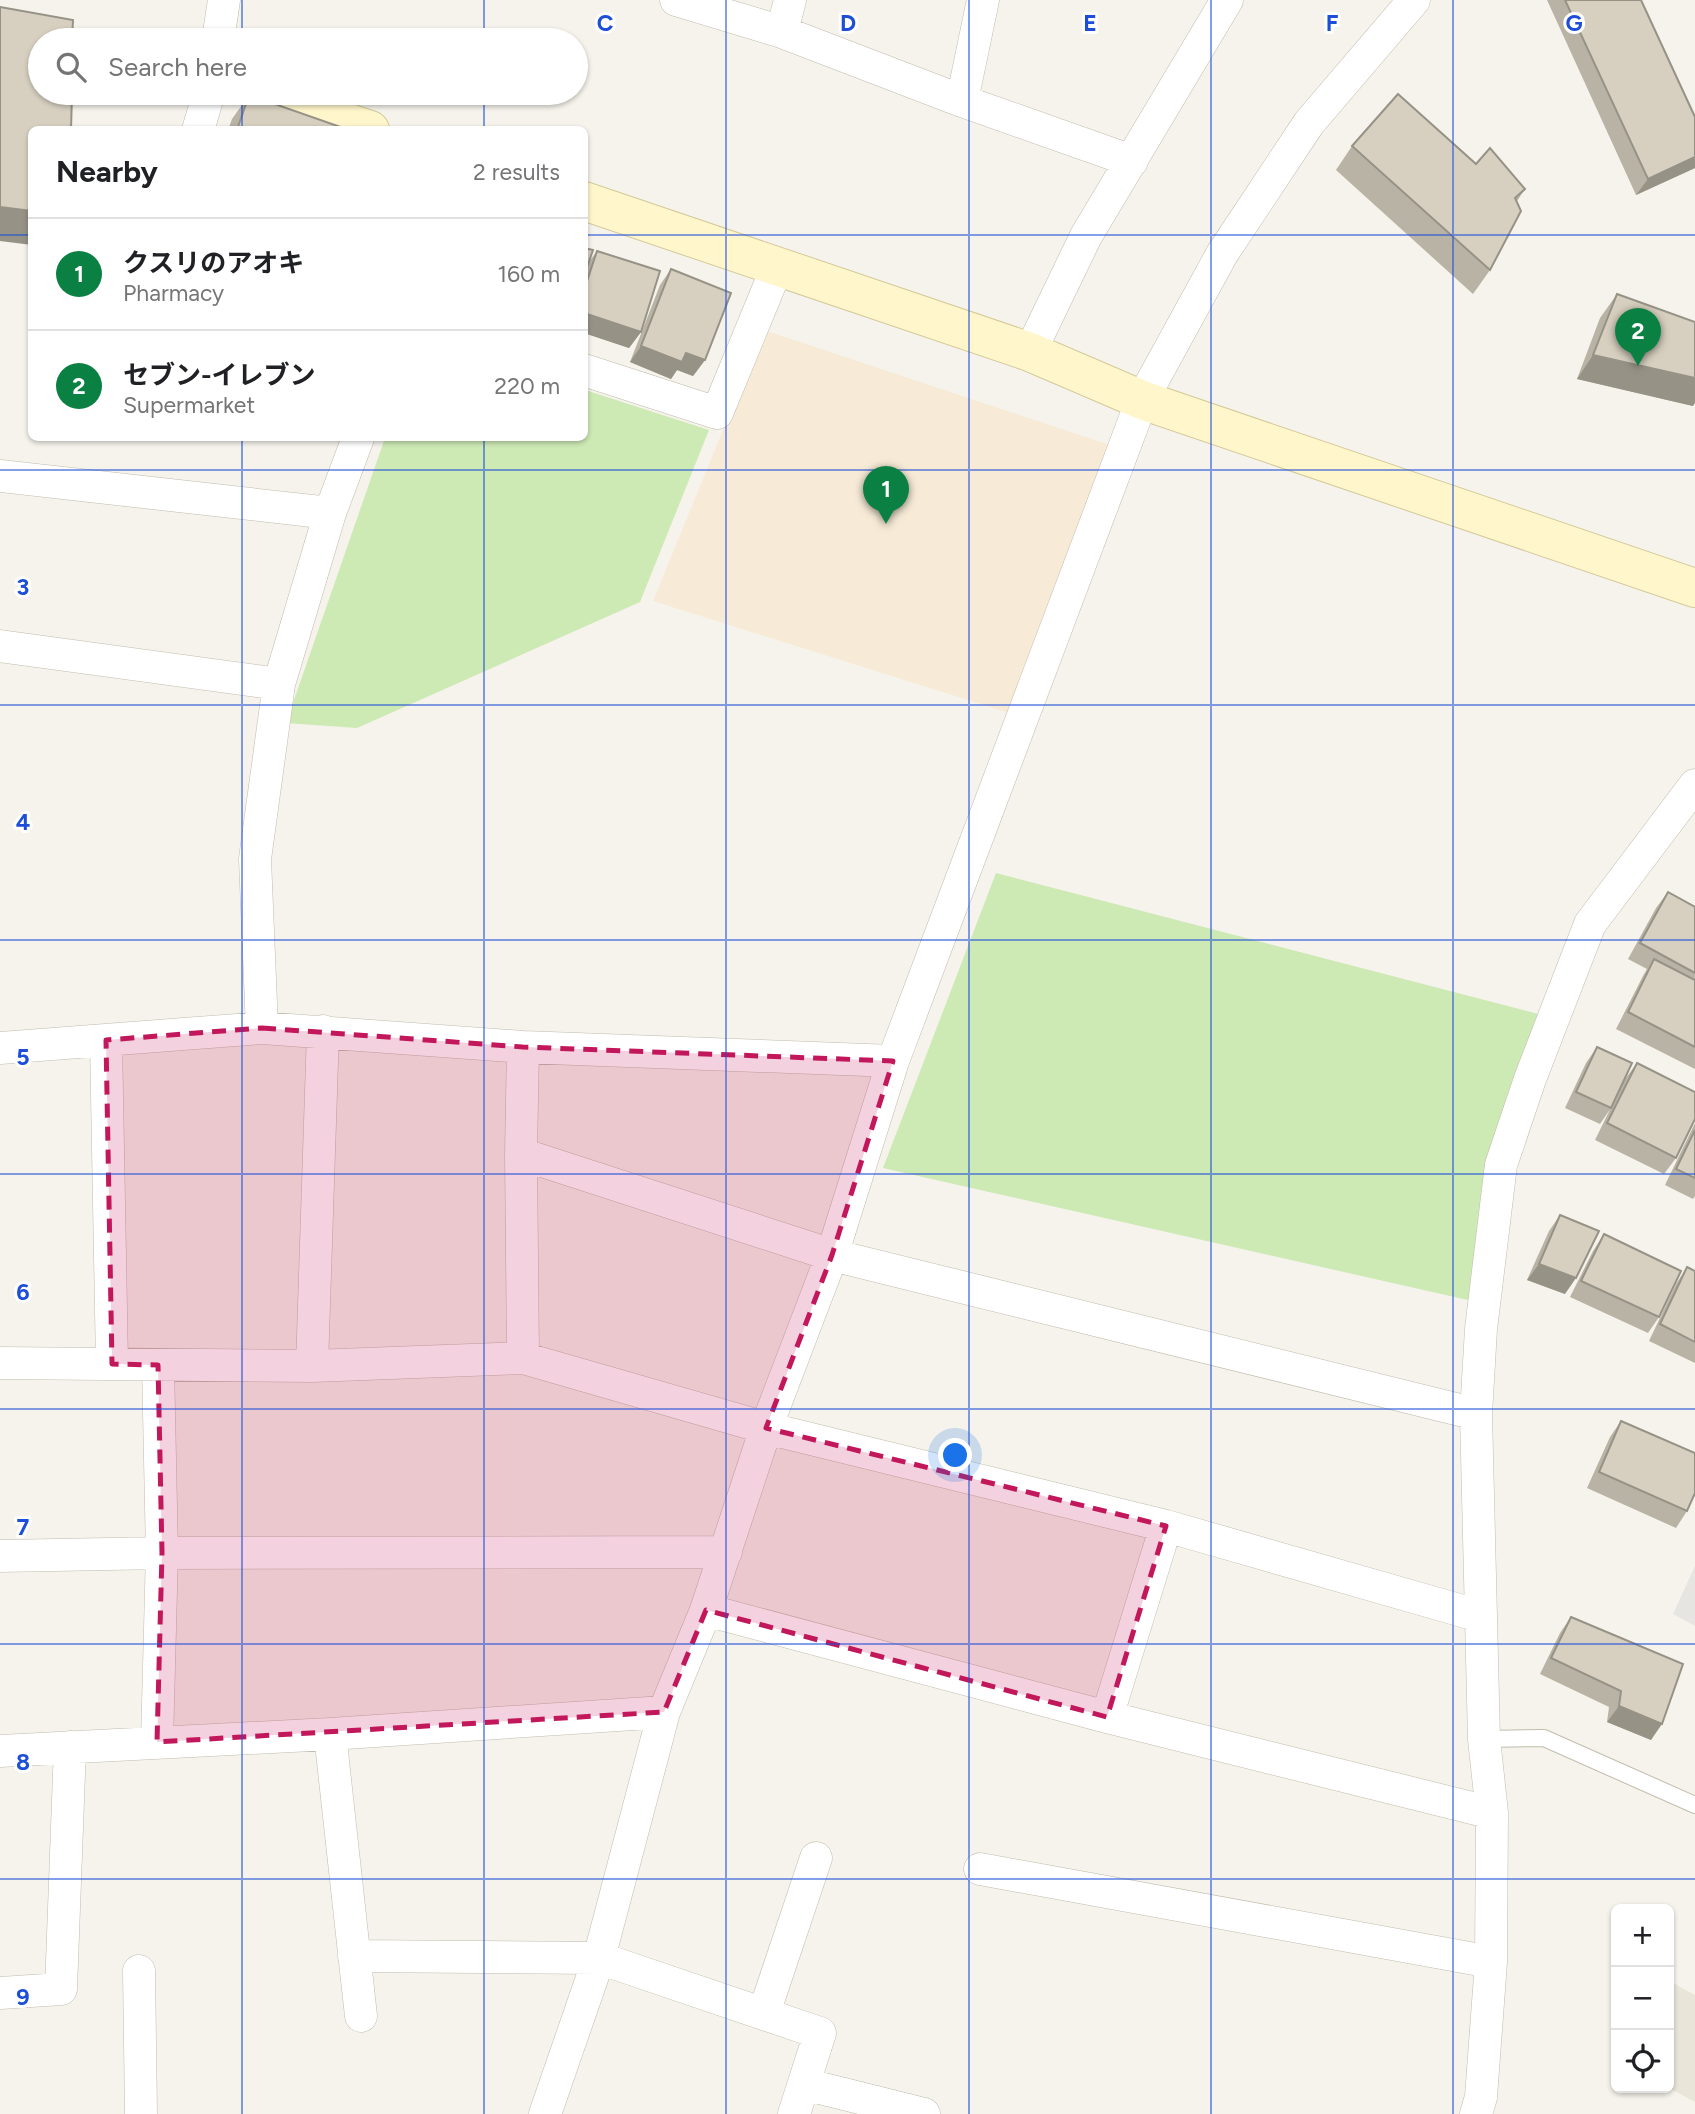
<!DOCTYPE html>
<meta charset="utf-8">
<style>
:root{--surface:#fff;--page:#f6f6f6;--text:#202124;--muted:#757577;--line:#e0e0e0;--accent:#0b8043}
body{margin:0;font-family:Figtree,"Noto Sans JP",sans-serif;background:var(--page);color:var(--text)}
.controls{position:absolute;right:21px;bottom:21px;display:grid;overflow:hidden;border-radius:10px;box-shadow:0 2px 5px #0004}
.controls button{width:63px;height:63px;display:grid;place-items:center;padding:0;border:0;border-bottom:2px solid var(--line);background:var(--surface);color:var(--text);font:35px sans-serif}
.you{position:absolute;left:956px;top:1456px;width:24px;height:24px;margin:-18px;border:5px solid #fff;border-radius:50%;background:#1a73e8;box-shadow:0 0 0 10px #1a73e833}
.badge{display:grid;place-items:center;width:46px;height:46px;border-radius:50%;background:var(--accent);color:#fff;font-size:23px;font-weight:700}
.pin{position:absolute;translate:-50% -58px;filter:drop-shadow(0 2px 4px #0008)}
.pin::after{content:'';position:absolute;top:37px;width:24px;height:21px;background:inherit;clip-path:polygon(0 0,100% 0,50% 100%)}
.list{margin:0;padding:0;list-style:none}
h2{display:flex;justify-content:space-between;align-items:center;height:91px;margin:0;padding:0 28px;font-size:30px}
h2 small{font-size:23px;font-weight:400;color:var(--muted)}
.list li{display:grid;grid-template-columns:46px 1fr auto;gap:21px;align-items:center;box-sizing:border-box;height:112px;padding:0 28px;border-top:2px solid var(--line)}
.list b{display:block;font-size:26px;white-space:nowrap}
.list p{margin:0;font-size:23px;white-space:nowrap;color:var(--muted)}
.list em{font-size:23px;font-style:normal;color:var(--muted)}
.icon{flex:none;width:38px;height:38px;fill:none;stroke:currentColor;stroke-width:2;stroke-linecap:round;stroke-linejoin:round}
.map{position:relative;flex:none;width:1695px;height:2114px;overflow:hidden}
.search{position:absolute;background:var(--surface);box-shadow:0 2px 5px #0004;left:28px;top:28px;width:560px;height:77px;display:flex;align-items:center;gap:18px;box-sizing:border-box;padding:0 24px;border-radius:38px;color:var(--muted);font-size:26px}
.panel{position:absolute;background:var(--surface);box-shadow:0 2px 5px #0004;left:28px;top:126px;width:560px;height:315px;border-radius:10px}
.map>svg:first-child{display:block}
.residential{fill:#e9e5d9}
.commercial{fill:#f7ebd7}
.green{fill:#cde9b4}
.parking{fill:#e7e5e2}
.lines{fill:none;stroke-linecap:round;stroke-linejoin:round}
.lane-casing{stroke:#c1bcad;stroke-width:18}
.street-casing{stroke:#c1bcad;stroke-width:33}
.secondary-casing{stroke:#d5ca9a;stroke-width:40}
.lane{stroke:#fff;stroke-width:16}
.street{stroke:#fff;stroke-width:32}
.secondary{stroke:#fff6cb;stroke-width:38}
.wall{fill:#b9b3a5}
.shaded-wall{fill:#969286}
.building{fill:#d7d0c0;stroke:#969286;stroke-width:2}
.marked{fill:#c2185b;fill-opacity:0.2;stroke:#c2185b;stroke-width:5;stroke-dasharray:14 9;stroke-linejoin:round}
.grid{fill:none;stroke:#1d4ed8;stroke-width:2;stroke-opacity:0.55}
.grid-label{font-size:23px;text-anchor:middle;font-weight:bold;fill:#1d4ed8;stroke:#fff;stroke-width:6;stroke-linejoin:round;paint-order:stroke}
</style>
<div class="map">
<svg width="1695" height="2114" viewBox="0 0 1695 2114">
<rect width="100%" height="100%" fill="#f5f3eb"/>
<path class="residential" d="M 1669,1981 L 1695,1995 L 1695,2102 L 1669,2088 Z"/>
<path class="commercial" d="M 764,330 L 1116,447 L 1019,716 L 653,601 Z"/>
<path class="green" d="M 585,390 L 709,430 L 640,602 L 357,728 L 286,723 L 385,438 L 584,438 Z
M 996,873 L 1554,1018 L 1496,1135 L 1490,1305 L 883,1168 Z"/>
<path class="parking" d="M 1695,1566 L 1695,1626 L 1673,1614 Z"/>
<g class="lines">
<g class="lane-casing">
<path id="lane" d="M 1484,1739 L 1544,1738 L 1695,1805"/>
</g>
<g class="street-casing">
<path id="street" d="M 676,0 L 782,32 L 962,101 L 1132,161
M 782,32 L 790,0
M 218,40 L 224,0
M 962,101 L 983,0
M 198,130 L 209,93
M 1030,352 L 1086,236 L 1227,0
M 584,370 L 717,413 L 778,265
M 0,476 L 330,513
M 0,646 L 279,684
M 262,1028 L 255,859 L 279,684 L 330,513 L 358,438
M 106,1040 L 112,1364
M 0,1048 L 262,1028 L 523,1047 L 893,1061
M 521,1154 L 523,1047
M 523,1358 L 521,1154 L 832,1255 L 1476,1414
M 0,1363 L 312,1366 L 523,1358 L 766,1428 L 1166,1526 L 1480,1616
M 312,1366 L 323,1031
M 1166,1526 L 1107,1717 L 1492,1813
M 0,1556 L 162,1553 L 726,1552
M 706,1610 L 1107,1717
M 330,1734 L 361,2016
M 157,1742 L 162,1553 L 158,1365
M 0,1751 L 330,1734 L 664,1712
M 980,1869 L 1491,1962
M 354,1956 L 599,1958 L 820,2033 L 794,2114
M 139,1971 L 141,2114
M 0,1993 L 61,1989 L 70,1747
M 764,2013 L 816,1858
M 804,2084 L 924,2114
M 545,2114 L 599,1958 L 664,1712 L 706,1610 L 766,1428 L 832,1255 L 893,1061 L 1142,400 L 1222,254 L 1309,123 L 1414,0
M 1476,2114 L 1481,2097 L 1491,1962 L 1492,1813 L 1484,1739 L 1476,1414 L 1481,1329 L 1501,1165 L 1530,1079 L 1590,924 L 1695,785"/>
</g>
<g class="secondary-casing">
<path id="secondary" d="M 259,93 L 370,130
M 584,201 L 1030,352 L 1142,400 L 1695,588"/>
</g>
<use href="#lane" class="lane"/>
<use href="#street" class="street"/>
<use href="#secondary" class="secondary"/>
</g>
<path class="wall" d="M 1547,0 L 1641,0 L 1695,117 L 1695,168 L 1636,195 Z
M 249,95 L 349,130 L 228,130 L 232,119 Z
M 1352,146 L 1476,164 L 1525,189 L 1517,201 L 1490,270 L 1473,294 L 1336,170 Z
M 584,248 L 588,263 L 597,251 L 641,332 L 629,348 L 584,333 Z
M 671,269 L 705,360 L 693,376 L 677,370 L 671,379 L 630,362 L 660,285 Z
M 1617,294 L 1693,406 L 1577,379 L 1600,318 Z
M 1668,892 L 1695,907 L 1695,1069 L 1616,1029 L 1643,976 L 1647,969 L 1628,959 L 1656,908 Z
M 1597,1047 L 1611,1108 L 1600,1124 L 1565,1108 L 1586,1063 Z
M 1637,1063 L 1676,1158 L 1664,1174 L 1595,1140 L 1625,1079 Z
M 1695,1123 L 1695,1196 L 1693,1199 L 1665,1185 Z
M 1560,1215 L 1565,1294 L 1527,1280 L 1549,1231 Z
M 1604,1234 L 1659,1317 L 1648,1333 L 1570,1297 L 1593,1251 Z
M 1687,1267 L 1695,1271 L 1695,1363 L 1649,1341 L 1676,1284 Z
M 1621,1421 L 1687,1511 L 1676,1528 L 1587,1488 L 1610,1437 Z
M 1571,1617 L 1683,1664 L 1651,1740 L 1607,1722 L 1609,1707 L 1540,1674 L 1560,1633 Z"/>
<path class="shaded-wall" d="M 1695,157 L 1695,168 L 1636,195 L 1648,179 Z
M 0,207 L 32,211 L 32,245 L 0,241 Z
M 584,313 L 641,332 L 629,348 L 584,333 Z
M 641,346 L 686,353 L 705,360 L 693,376 L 677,370 L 671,379 L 630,362 Z
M 1593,355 L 1695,378 L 1695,403 L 1693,406 L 1577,379 Z
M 1539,1264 L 1576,1278 L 1565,1294 L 1527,1280 Z
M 1619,1706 L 1662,1724 L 1651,1740 L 1607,1722 Z"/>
<path class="building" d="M 1565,0 L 1641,0 L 1695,117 L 1695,157 L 1648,179 Z
M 0,7 L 73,20 L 72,40 L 40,40 L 40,93 L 72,93 L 71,130 L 32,130 L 32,211 L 0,207 Z
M 1398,94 L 1476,164 L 1490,148 L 1525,189 L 1515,198 L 1521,211 L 1490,270 L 1352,146 Z
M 249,95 L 349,130 L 237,130 Z
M 584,248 L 593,250 L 584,276 Z
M 597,251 L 660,271 L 641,332 L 584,313 L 584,290 Z
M 671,269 L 731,293 L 705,360 L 686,353 L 682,362 L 641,346 Z
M 1617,294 L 1695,322 L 1695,378 L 1593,355 Z
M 1668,892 L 1695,907 L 1695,973 L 1640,943 Z
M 1654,959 L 1695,980 L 1695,1047 L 1628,1012 Z
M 1597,1047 L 1632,1063 L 1611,1108 L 1576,1092 Z
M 1637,1063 L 1695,1092 L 1695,1119 L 1676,1158 L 1607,1123 Z
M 1695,1130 L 1695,1178 L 1676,1169 Z
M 1560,1215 L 1599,1231 L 1576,1278 L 1539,1264 Z
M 1604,1234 L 1681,1271 L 1659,1317 L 1581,1281 Z
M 1687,1267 L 1695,1271 L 1695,1342 L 1660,1324 Z
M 1621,1421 L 1695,1453 L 1695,1493 L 1687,1511 L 1599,1472 Z
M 1571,1617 L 1683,1664 L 1662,1724 L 1619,1706 L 1621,1691 L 1551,1658 Z"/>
<path class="marked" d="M 262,1028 L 523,1047 L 893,1061 L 832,1255 L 766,1428 L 1166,1526 L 1107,1717 L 706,1610 L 664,1712 L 157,1742 L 162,1553 L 158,1365 L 112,1364 L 106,1040 Z"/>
<path class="grid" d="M 242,0 L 242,40M 484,0 L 484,40M 726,0 L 726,2114M 969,0 L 969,2114M 1211,0 L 1211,2114M 1453,0 L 1453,2114M 242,93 L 242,130M 484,93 L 484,130M 0,235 L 32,235M 584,235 L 1695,235M 242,438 L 242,2114M 484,438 L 484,2114M 0,470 L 1695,470M 0,705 L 1695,705M 0,940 L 1695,940M 0,1174 L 1695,1174M 0,1409 L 1695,1409M 0,1644 L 1695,1644M 0,1879 L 1695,1879"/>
<g class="grid-label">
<text x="605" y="31">C</text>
<text x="848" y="31">D</text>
<text x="1090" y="31">E</text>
<text x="1332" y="31">F</text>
<text x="1574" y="31">G</text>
<text x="23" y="595">3</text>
<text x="23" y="830">4</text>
<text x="23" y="1065">5</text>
<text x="23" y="1300">6</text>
<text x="23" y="1535">7</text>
<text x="23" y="1770">8</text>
<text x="23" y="2005">9</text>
</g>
</svg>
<div class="controls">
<button>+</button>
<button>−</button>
<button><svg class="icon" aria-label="locate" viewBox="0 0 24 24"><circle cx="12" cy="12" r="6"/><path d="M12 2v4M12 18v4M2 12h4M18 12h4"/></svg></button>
</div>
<div class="you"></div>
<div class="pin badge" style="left:886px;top:524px">1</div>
<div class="pin badge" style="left:1638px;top:366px">2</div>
<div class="search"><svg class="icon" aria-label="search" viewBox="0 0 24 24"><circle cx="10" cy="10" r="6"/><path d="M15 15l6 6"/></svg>Search here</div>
<section class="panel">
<h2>Nearby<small>2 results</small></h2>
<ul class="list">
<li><span class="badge">1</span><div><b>クスリのアオキ</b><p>Pharmacy</p></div><em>160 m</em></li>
<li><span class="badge">2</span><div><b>セブン-イレブン</b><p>Supermarket</p></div><em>220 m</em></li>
</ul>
</section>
</div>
